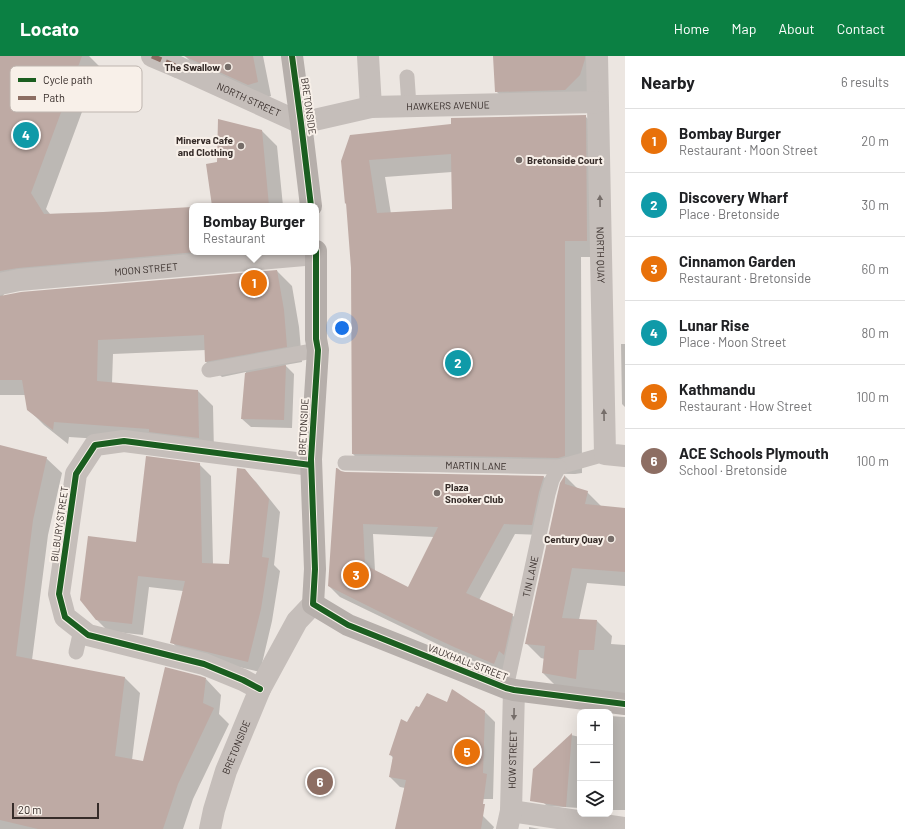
<!DOCTYPE html>
<meta charset="utf-8">
<style>
:root{--surface:#fff;--page:#f2f2f2;--text:#202124;--muted:#757577;--line:#e0e0e0;--accent:#0b8043}
body{margin:0;font-family:Barlow,sans-serif;background:var(--page);color:var(--text)}
.controls{position:absolute;right:12px;bottom:12px;display:grid;overflow:hidden;border-radius:8px;box-shadow:0 4px 16px #0002}
.controls button{width:36px;height:36px;display:grid;place-items:center;padding:0;border:0;border-bottom:1px solid var(--line);background:var(--surface);color:var(--text);font:20px sans-serif}
.scale{position:absolute;left:12px;bottom:10px;width:87px;box-sizing:border-box;padding-left:4px;border:2px solid #362c29;border-top:0;font-size:11px;line-height:14px;white-space:nowrap;color:#362c29;-webkit-text-stroke:3px #f8f0e9;paint-order:stroke}
.you{position:absolute;left:342px;top:272px;width:14px;height:14px;margin:-10px;border:3px solid #fff;border-radius:50%;background:#1a73e8;box-shadow:0 0 0 6px #1a73e833}
.badge{display:grid;place-items:center;width:26px;height:26px;border-radius:50%;background:var(--accent);color:#fff;font-size:13px;font-weight:700}
.pin{position:absolute;translate:-50% -50%;border:2px solid #fff;box-shadow:0 1px 4px #0006}
.popup{position:absolute;left:189px;top:147px;width:130px;height:52px;box-sizing:border-box;display:grid;place-content:center;border-radius:8px;background:var(--surface);filter:drop-shadow(0 1px 3px #0005);font-size:13px;white-space:nowrap;color:var(--muted)}
.popup b{font-size:15px;color:var(--text)}
.popup::after{content:'';position:absolute;left:50%;top:100%;margin-left:-8px;border:8px solid transparent;border-top-color:var(--surface)}
.list{margin:0;padding:0;list-style:none}
h2{display:flex;justify-content:space-between;align-items:center;height:52px;margin:0;padding:0 16px;font-size:17px}
h2 small{font-size:13px;font-weight:400;color:var(--muted)}
.list li{display:grid;grid-template-columns:26px 1fr auto;gap:12px;align-items:center;box-sizing:border-box;height:64px;padding:0 16px;border-top:1px solid var(--line)}
.list b{display:block;font-size:15px;white-space:nowrap}
.list p{margin:0;font-size:13px;white-space:nowrap;color:var(--muted)}
.list em{font-size:13px;font-style:normal;color:var(--muted)}
.icon{flex:none;width:22px;height:22px;fill:none;stroke:currentColor;stroke-width:2;stroke-linecap:round;stroke-linejoin:round}
.map{position:relative;flex:none;width:625px;height:773px;overflow:hidden}
header{display:flex;align-items:center;gap:24px;box-sizing:border-box;height:56px;padding:0 20px;background:var(--accent);color:#fff}
header strong{font-size:19px}
nav{display:flex;gap:22px;margin-inline-start:auto;font-size:14px}
main{display:flex}
aside{flex:1;background:var(--surface)}
.map>svg:first-child{display:block}
.shadow{fill:#0003;fill-rule:evenodd}
.building{fill:#beaaa4;fill-rule:evenodd}
.lines{fill:none;stroke-linecap:round;stroke-linejoin:round}
.service{stroke:#c5beba;stroke-width:15}
.pedestrian{stroke:#c5beba;stroke-width:22}
.minor{stroke:#c5beba;stroke-width:22}
.secondary{stroke:#b6afab;stroke-width:22}
.quiet{stroke:#8d6e63;stroke-width:5;stroke-dasharray:10 5;stroke-linecap:butt}
.cycleway-casing{stroke:#f8f0e9;stroke-width:8}
.cycleway{stroke:#1b5e20;stroke-width:6}
.oneway{fill:#766e6a}
.poi-dot{fill:#766d69;stroke:#f8f0e9;stroke-width:1.5}
.labels{text-anchor:middle;stroke-width:4;stroke-linejoin:round;paint-order:stroke}
.poi-label{font-size:10px;font-weight:bold;fill:#362c29;stroke:#f8f0e9;text-anchor:end}
.street-label{font-size:10px;fill:#362c29;stroke:#f8f0e9}
.key{fill:#f8f0e9;stroke:#beb5af;stroke-width:1}
.key-label{font-size:11px;fill:#362c29}
</style>
<header>
<strong>Locato</strong>
<nav><a>Home</a><a>Map</a><a>About</a><a>Contact</a></nav>
</header>
<main>
<div class="map">
<svg width="625" height="773" viewBox="0 0 625 773">
<rect width="100%" height="100%" fill="#ece6e1"/>
<path class="shadow" d="M 3,0 L 89,0 L 99,10 L 46,153 L 50,158 L 103,157 L 192,152 L 192,196 L 289,196 L 7,234 L 2,241 L 277,215 L 292,230 L 299,271 L 302,306 L 285,309 L 294,318 L 292,372 L 251,371 L 242,363 L 246,316 L 222,321 L 206,306 L 206,294 L 113,298 L 112,327 L 198,335 L 213,350 L 214,397 L 162,387 L 69,381 L 68,388 L 44,369 L 28,353 L 26,339 L 0,339 L 0,7 Z
M 185,0 L 263,0 L 271,40 L 263,43 L 198,13 Z
M 494,0 L 588,0 L 597,37 L 514,53 L 496,35 Z
M 585,60 L 602,77 L 603,201 L 581,201 L 582,417 L 575,418 L 369,415 L 353,398 L 352,212 L 347,149 L 346,147 L 342,105 ZM 452,116 L 453,154 L 391,158 L 385,121 Z
M 262,75 L 277,90 L 283,150 L 213,150 L 218,107 Z
M 621,288 L 625,288 L 625,351 L 622,348 Z
M 0,390 L 46,402 L 62,417 L 48,479 L 32,604 L 125,622 L 140,637 L 132,704 L 144,706 L 206,623 L 221,639 L 219,658 L 229,668 L 193,743 L 183,773 L 0,773 Z
M 199,408 L 211,420 L 213,508 L 229,509 L 244,414 L 256,426 L 280,456 L 274,509 L 280,515 L 272,565 L 260,616 L 183,598 L 172,586 L 183,535 L 149,531 L 143,579 L 108,575 L 96,563 L 136,487 Z
M 345,417 L 544,421 L 554,431 L 543,479 L 515,478 L 479,544 L 512,559 L 523,569 L 505,618 L 466,602 L 404,572 L 340,541 L 329,530 ZM 373,478 L 434,481 L 408,532 L 375,515 Z
M 565,420 L 578,433 L 587,436 L 602,451 L 625,453 L 625,530 L 587,527 L 579,564 L 597,565 L 612,580 L 611,588 L 625,589 L 625,648 L 558,632 L 543,617 L 545,603 L 541,602 L 526,587 L 561,428 Z
M 447,647 L 484,655 L 495,666 L 493,743 L 483,743 L 481,760 L 483,760 L 494,771 L 493,773 L 396,773 L 405,732 L 400,731 L 390,721 L 393,702 L 390,698 L 408,668 Z
M 610,660 L 625,661 L 625,754 L 610,754 Z
M 571,679 L 580,681 L 580,752 L 547,750 L 532,735 Z
M 529,771 L 540,773 L 529,773 Z"/>
<path class="building" d="M 0,0 L 82,0 L 31,137 L 44,158 L 103,156 L 192,151 L 192,196 L 196,196 L 18,212 L 0,215 Z
M 184,0 L 253,0 L 258,26 L 248,29 Z
M 493,0 L 585,0 L 585,3 L 580,19 L 565,34 L 495,36 Z
M 586,59 L 587,185 L 565,185 L 565,400 L 558,402 L 352,398 L 351,212 L 346,147 L 345,148 L 341,105 L 350,79 L 451,68 L 451,62 ZM 451,98 L 452,153 L 377,157 L 369,104 Z
M 218,63 L 262,74 L 269,150 L 212,150 L 206,108 L 217,106 Z
M 277,214 L 284,254 L 287,291 L 205,306 L 204,279 L 98,284 L 97,325 L 198,334 L 199,382 L 149,376 L 149,373 L 54,366 L 53,374 L 27,354 L 22,324 L 0,324 L 0,240 L 21,236 Z
M 286,309 L 284,364 L 241,363 L 245,317 Z
M 0,389 L 47,401 L 33,464 L 16,600 L 125,621 L 115,700 L 143,705 L 165,611 L 200,620 L 206,622 L 203,647 L 214,652 L 178,728 L 163,773 L 38,773 L 0,764 Z
M 146,400 L 200,407 L 202,507 L 229,508 L 237,412 L 245,413 L 269,443 L 262,501 L 269,502 L 261,553 L 248,606 L 170,587 L 185,525 L 138,520 L 132,568 L 96,564 L 80,544 L 88,480 L 136,486 Z
M 336,412 L 337,412 L 341,415 L 345,416 L 544,420 L 539,436 L 532,469 L 504,468 L 466,537 L 513,558 L 504,599 L 499,595 L 494,608 L 454,591 L 392,562 L 328,530 ZM 363,468 L 438,471 L 408,531 L 365,509 Z
M 565,419 L 565,428 L 588,435 L 585,448 L 625,452 L 625,516 L 572,512 L 562,562 L 597,564 L 594,594 L 579,594 L 576,623 L 542,617 L 545,590 L 525,588 L 557,440 L 560,427 Z
M 452,633 L 485,655 L 483,717 L 487,718 L 483,748 L 485,748 L 481,773 L 395,773 L 406,724 L 389,721 L 393,700 L 389,699 L 401,663 L 407,666 L 416,650 L 419,651 L 427,637 L 447,646 Z
M 572,677 L 566,751 L 530,745 L 533,713 Z"/>
<g class="lines">
<g class="service">
<path d="M 407,21 L 409,50"/>
<path d="M 209,314 L 318,294"/>
<path id="s1" d="M 345,407 L 559,411 L 605,398"/>
<path d="M 76,596 L 81,574"/>
<path id="s2" d="M 506,632 L 548,438 L 552,424 L 559,411"/>
</g>
<path class="pedestrian" d="M 152,0 L 178,11"/>
<g class="minor">
<path d="M 368,0 L 371,51"/>
<path id="s3" d="M 597,0 L 605,398 L 625,400"/>
<path id="s4" d="M 178,11 L 301,67 L 371,51 L 597,46"/>
<path id="s5" d="M 0,228 L 19,224 L 316,198"/>
<path d="M 260,633 L 243,624 L 204,608 L 88,579 L 65,561 L 59,538 L 76,418 L 95,389 L 124,385 L 311,409"/>
<path d="M 511,755 L 625,772"/>
<path id="s6" d="M 210,773 L 214,754 L 226,715 L 260,633 L 297,565 L 313,548"/>
<path id="s7" d="M 507,773 L 511,755 L 514,634"/>
</g>
<path class="secondary" d="M 292,0 L 301,67 L 311,150
M 316,195 L 316,283 L 318,294 L 311,403 L 315,513 L 313,548 L 348,569 L 506,632 L 514,634 L 625,648"/>
<path class="quiet" d="M 152,0 L 178,11"/>
<g class="cycleway-casing">
<path id="cycleway" d="M 292,0 L 301,67 L 311,150
M 316,195 L 316,283 L 318,294 L 311,403 L 315,513 L 313,548 L 348,569 L 506,632 L 514,634 L 625,648
M 260,633 L 243,624 L 204,608 L 88,579 L 65,561 L 59,538 L 76,418 L 95,389 L 124,385 L 311,409"/>
</g>
<use href="#cycleway" class="cycleway"/>
</g>
<defs><path id="oneway-solid" d="M-6-.8H1V-3.2L6.5 0L1 3.2V.8H-6Z"/></defs>
<g class="oneway">
<use href="#oneway-solid" transform="translate(600 145) rotate(-91)"/>
<use href="#oneway-solid" transform="translate(604 359) rotate(-91)"/>
<use href="#oneway-solid" transform="translate(514 658) rotate(91)"/>
</g>
<g class="poi-dot">
<circle cx="228" cy="11" r="4"/>
<circle cx="241" cy="90" r="4"/>
<circle cx="519" cy="104" r="4"/>
<circle cx="437" cy="437" r="4"/>
<circle cx="611" cy="483" r="4"/>
</g>
<g class="labels">
<g class="poi-label">
<text x="220" y="15">The Swallow</text>
<text x="233" y="88">Minerva Cafe<tspan x="233" dy="12">and Clothing</tspan></text>
<text x="527" y="108" text-anchor="start">Bretonside Court</text>
<text x="445" y="435" text-anchor="start">Plaza<tspan x="445" dy="12">Snooker Club</tspan></text>
<text x="603" y="487">Century Quay</text>
</g>
<g class="street-label">
<text dy="4" stroke="none"><textPath href="#s4" startOffset="78">NORTH STREET</textPath></text>
<text transform="translate(309 50) rotate(82)" y="4">BRETONSIDE</text>
<text dy="4" stroke="none"><textPath href="#s4" startOffset="284">HAWKERS AVENUE</textPath></text>
<text dy="4" stroke="none"><textPath href="#s3" startOffset="199">NORTH QUAY</textPath></text>
<text dy="4" stroke="none"><textPath href="#s5" startOffset="147">MOON STREET</textPath></text>
<text transform="translate(303 371) rotate(-87)" y="4">BRETONSIDE</text>
<text dy="4" stroke="none"><textPath href="#s1" startOffset="131">MARTIN LANE</textPath></text>
<text transform="translate(59 468) rotate(-82)" y="4">BILBURY STREET</text>
<text dy="4" stroke="none"><textPath href="#s2" startOffset="114">TIN LANE</textPath></text>
<text transform="translate(468 606) rotate(21)" y="4">VAUXHALL STREET</text>
<text dy="4" stroke="none"><textPath href="#s6" startOffset="86">BRETONSIDE</textPath></text>
<text dy="4" stroke="none"><textPath href="#s7" startOffset="70">HOW STREET</textPath></text>
</g>
</g>
<rect x="10" y="10" width="132" height="46" rx="6" class="key"/>
<rect x="18" y="22" width="18" height="4" fill="#1b5e20"/>
<rect x="18" y="40" width="18" height="4" fill="#8d6e63"/>
<g class="key-label">
<text x="43" y="28">Cycle path</text>
<text x="43" y="46">Path</text>
</g>
</svg>
<div class="controls">
<button>+</button>
<button>−</button>
<button><svg class="icon" aria-label="layers" viewBox="0 0 24 24"><path d="M12 4l9 5-9 5-9-5zM3 14l9 5 9-5"/></svg></button>
</div>
<div class="scale">20 m</div>
<div class="you"></div>
<div class="pin badge" style="left:254px;top:227px;background:#e8710a">1</div>
<div class="popup"><b>Bombay Burger</b>Restaurant</div>
<div class="pin badge" style="left:458px;top:307px;background:#0f9aa8">2</div>
<div class="pin badge" style="left:356px;top:519px;background:#e8710a">3</div>
<div class="pin badge" style="left:26px;top:79px;background:#0f9aa8">4</div>
<div class="pin badge" style="left:467px;top:696px;background:#e8710a">5</div>
<div class="pin badge" style="left:320px;top:726px;background:#8d6e63">6</div>
</div>
<aside>
<h2>Nearby<small>6 results</small></h2>
<ul class="list">
<li><span class="badge" style="background:#e8710a">1</span><div><b>Bombay Burger</b><p>Restaurant · Moon Street</p></div><em>20 m</em></li>
<li><span class="badge" style="background:#0f9aa8">2</span><div><b>Discovery Wharf</b><p>Place · Bretonside</p></div><em>30 m</em></li>
<li><span class="badge" style="background:#e8710a">3</span><div><b>Cinnamon Garden</b><p>Restaurant · Bretonside</p></div><em>60 m</em></li>
<li><span class="badge" style="background:#0f9aa8">4</span><div><b>Lunar Rise</b><p>Place · Moon Street</p></div><em>80 m</em></li>
<li><span class="badge" style="background:#e8710a">5</span><div><b>Kathmandu</b><p>Restaurant · How Street</p></div><em>100 m</em></li>
<li><span class="badge" style="background:#8d6e63">6</span><div><b>ACE Schools Plymouth</b><p>School · Bretonside</p></div><em>100 m</em></li>
</ul>
</aside>
</main>
